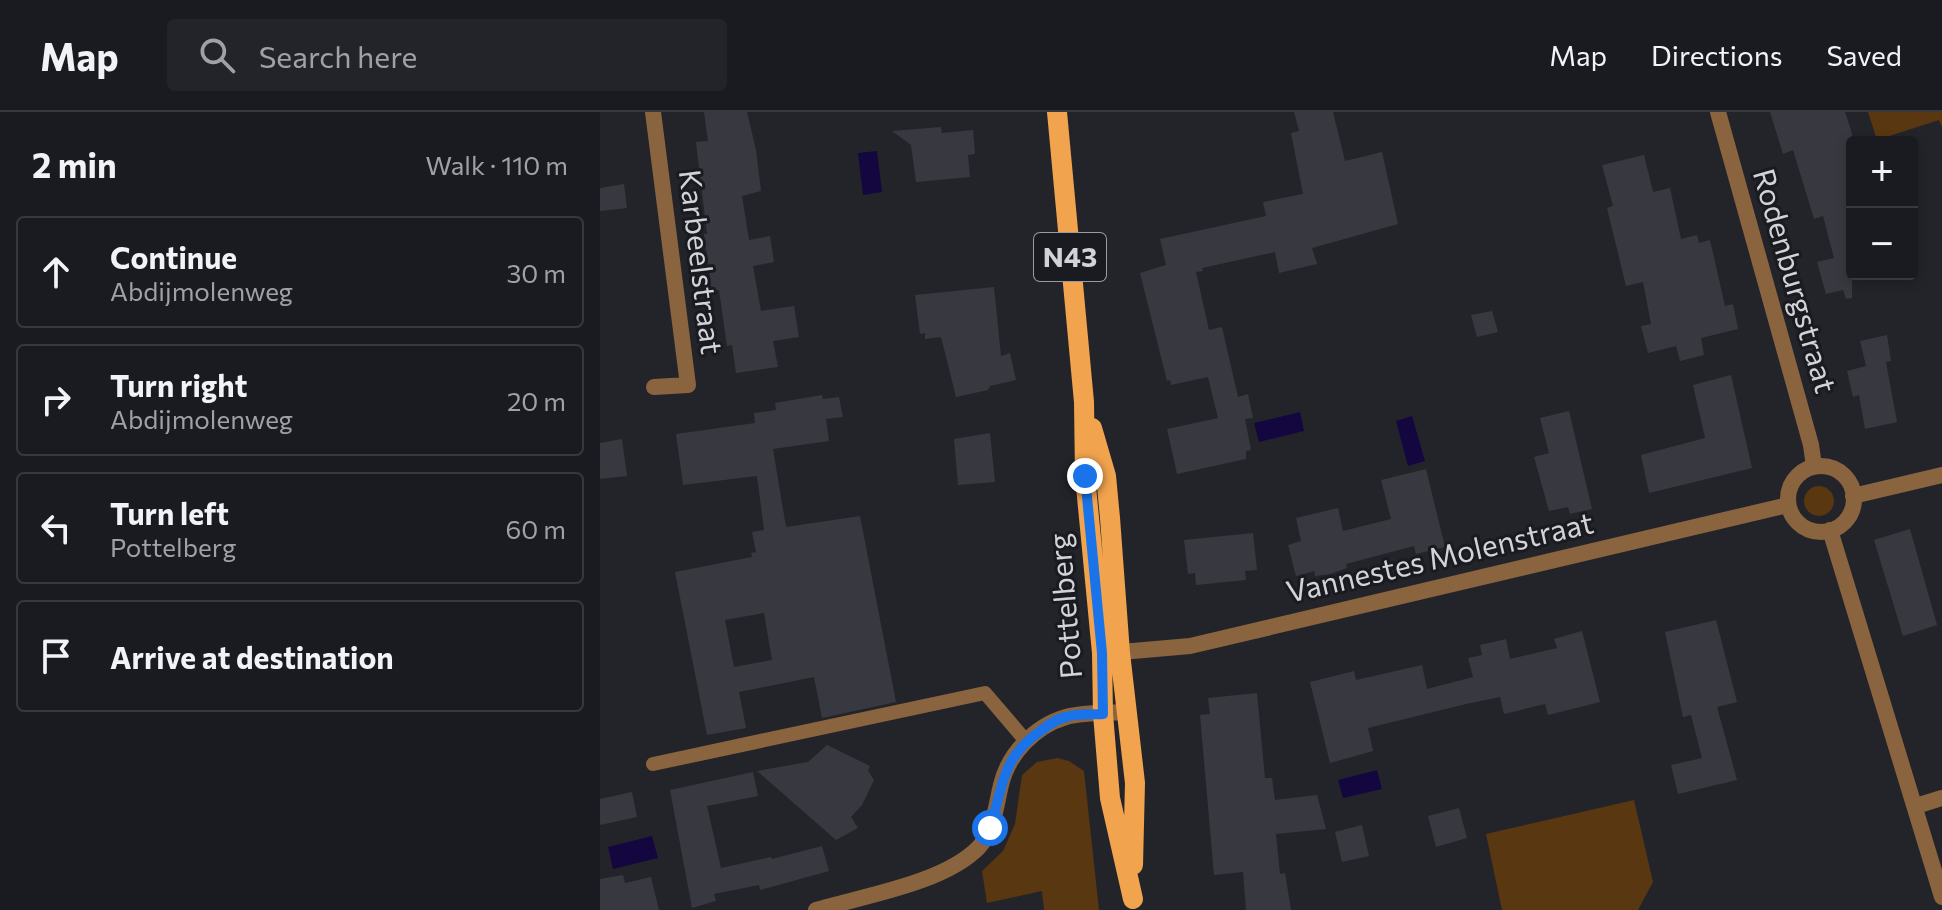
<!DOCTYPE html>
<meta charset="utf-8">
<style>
:root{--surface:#1a1b20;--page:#232429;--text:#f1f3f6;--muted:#9fa1a5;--line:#38393e}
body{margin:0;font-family:Commissioner,sans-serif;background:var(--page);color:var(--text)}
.controls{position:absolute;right:24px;top:24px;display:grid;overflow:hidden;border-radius:8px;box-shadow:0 4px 12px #0003}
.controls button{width:72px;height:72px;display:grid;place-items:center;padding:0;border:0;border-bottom:2px solid var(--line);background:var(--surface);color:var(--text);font:40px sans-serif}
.stop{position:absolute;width:24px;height:24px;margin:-18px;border:6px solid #1a73e8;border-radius:50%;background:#fff}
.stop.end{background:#1a73e8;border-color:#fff;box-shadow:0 2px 8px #0008}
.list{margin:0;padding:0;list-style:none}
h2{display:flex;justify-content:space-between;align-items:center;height:104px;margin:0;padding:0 32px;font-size:34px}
h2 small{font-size:26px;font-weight:400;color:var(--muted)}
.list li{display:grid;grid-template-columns:52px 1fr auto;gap:24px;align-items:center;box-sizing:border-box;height:112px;margin:0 16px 16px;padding:0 16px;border:2px solid var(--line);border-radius:8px}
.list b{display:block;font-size:30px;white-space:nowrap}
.list p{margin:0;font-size:26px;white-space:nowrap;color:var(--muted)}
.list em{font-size:26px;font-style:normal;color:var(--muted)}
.icon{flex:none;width:44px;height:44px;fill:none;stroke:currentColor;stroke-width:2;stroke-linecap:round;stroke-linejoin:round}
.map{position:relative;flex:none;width:1342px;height:798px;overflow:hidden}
header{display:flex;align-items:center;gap:48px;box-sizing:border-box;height:112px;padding:0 40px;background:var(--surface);border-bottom:2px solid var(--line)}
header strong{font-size:38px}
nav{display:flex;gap:44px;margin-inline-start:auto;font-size:28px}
.search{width:560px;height:72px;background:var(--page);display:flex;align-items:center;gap:20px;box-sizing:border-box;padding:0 28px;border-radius:8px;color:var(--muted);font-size:30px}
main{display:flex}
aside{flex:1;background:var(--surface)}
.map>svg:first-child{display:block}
.green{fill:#593710}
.water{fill:#140740}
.building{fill:#383940;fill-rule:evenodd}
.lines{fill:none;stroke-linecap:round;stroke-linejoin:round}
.lane{stroke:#8a643f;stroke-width:14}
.street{stroke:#8a643f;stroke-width:16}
.primary{stroke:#f1a34e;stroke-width:20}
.route{stroke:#1a73e8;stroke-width:10}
.labels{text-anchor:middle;stroke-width:6;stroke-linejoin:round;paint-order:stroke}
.shield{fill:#1a1a21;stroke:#9b9ba0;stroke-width:2}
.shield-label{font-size:28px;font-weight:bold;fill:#d2d2d7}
.street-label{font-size:30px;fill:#d2d2d7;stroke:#1a1a21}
</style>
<header>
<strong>Map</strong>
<div class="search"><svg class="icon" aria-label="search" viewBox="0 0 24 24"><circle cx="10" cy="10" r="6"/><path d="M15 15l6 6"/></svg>Search here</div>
<nav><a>Map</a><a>Directions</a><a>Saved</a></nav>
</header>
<main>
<aside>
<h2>2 min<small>Walk · 110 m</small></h2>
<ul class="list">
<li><svg class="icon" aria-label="ahead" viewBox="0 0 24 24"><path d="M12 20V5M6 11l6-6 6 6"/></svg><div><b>Continue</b><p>Abdijmolenweg</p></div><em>30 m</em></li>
<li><svg class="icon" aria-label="right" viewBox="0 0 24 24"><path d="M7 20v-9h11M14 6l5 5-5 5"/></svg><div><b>Turn right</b><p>Abdijmolenweg</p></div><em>20 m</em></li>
<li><svg class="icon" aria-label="left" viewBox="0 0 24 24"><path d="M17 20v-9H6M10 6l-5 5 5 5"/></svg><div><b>Turn left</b><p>Pottelberg</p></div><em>60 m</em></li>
<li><svg class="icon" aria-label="arrive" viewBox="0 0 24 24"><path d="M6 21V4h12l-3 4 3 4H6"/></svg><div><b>Arrive at destination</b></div></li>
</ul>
</aside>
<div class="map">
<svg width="1342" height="798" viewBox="0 0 1342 798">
<rect width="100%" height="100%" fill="#23242a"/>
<path class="green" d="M 1268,0 L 1342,0 L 1342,15 L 1339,8 L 1277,28 Z
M1204 389a15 15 0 1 1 30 0a15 15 0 1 1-30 0Z
M 457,646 L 469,649 L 484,659 L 499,798 L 444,798 L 442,779 L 387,791 L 382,759 L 403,739 L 415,712 L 422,663 L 437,650 Z
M 1034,688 L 1053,770 L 1038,798 L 902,798 L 886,722 Z"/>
<path class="water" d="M 277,39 L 282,80 L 263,83 L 258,41 Z
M 700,300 L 704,319 L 659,330 L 654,311 Z
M 812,304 L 825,349 L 808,354 L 796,309 Z
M 777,658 L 782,677 L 743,686 L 738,668 Z
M 52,724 L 58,746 L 13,757 L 8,735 Z"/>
<path class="building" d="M 104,0 L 147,0 L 156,38 L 161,79 L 142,84 L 149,128 L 170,124 L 174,150 L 153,154 L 161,199 L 194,194 L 199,225 L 173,229 L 178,255 L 136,261 L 132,233 L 127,234 L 119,178 L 112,179 L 104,122 L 107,122 L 96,30 L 108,29 Z
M 694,0 L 733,0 L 745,49 L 782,40 L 798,112 L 712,136 L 717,152 L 679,161 L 675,140 L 602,156 L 603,159 L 596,160 L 609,218 L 622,215 L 638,285 L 648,282 L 653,306 L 645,307 L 651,338 L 646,339 L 646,347 L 577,362 L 567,317 L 618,306 L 608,265 L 571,273 L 570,268 L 567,269 L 540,161 L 566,153 L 560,127 L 666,104 L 663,90 L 703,82 L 691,21 L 699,19 Z
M 1170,0 L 1245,0 L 1252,21 L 1252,186 L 1246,187 L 1243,178 L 1226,182 L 1217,150 L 1234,146 L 1223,104 L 1214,107 L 1193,38 L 1183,42 Z
M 341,15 L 342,21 L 373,18 L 375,42 L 368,43 L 370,65 L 316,70 L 311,33 L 292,19 Z
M 1044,43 L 1053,80 L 1070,76 L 1081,127 L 1097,123 L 1099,131 L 1110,128 L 1125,194 L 1133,192 L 1138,217 L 1101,226 L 1104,243 L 1080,249 L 1076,234 L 1048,241 L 1041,214 L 1051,212 L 1043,170 L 1026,174 L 1007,96 L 1013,94 L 1002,53 Z
M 24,72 L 27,96 L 0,99 L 0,76 Z
M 394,175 L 401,244 L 410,241 L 416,268 L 390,274 L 388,278 L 356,285 L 341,225 L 325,227 L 325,221 L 320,222 L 315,183 Z
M 892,199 L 898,220 L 877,225 L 871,203 Z
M 1287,223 L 1291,249 L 1286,250 L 1297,310 L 1265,317 L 1259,283 L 1253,285 L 1247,259 L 1266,254 L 1260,229 Z
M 1131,263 L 1152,356 L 1049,381 L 1041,343 L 1105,326 L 1093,273 Z
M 222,283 L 223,287 L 239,285 L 243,305 L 226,307 L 229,329 L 173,337 L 186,415 L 260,404 L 296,590 L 222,606 L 214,565 L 139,580 L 146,616 L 107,623 L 75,460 L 152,445 L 151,441 L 156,440 L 152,420 L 164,418 L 157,364 L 83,373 L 76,322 L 155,311 L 154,301 L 176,298 L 175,291 ZM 164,501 L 172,548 L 134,555 L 125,508 Z
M 969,299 L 992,397 L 970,402 L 968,395 L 949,399 L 934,345 L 949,341 L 940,306 Z
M 390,321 L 395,370 L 358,373 L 354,327 Z
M 22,327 L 27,364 L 0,367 L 0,331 Z
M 826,357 L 845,435 L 816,442 L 814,434 L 746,452 L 747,456 L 730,462 L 715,464 L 714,459 L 696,464 L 688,433 L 701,429 L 696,406 L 738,396 L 743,419 L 791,407 L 781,368 Z
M 1310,417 L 1337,513 L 1303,524 L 1274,428 Z
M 653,421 L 657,458 L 645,459 L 646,468 L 596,473 L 595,461 L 588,462 L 584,428 Z
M 1116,508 L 1137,590 L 1117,595 L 1137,668 L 1078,682 L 1071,653 L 1102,646 L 1091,603 L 1083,605 L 1065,520 Z
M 982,519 L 1000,590 L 948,603 L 945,592 L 904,602 L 900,585 L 866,592 L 768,616 L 773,639 L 730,651 L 710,570 L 754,559 L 756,568 L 822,553 L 827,577 L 873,565 L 868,546 L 882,543 L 880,533 L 906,527 L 910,547 L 957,536 L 954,527 Z
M 657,581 L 665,666 L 672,666 L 675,688 L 717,683 L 726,717 L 676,722 L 680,762 L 685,761 L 691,798 L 646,798 L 643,760 L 614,763 L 600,603 L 610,602 L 608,586 Z
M 227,633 L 270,654 L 268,659 L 274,668 L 262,693 L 251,705 L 258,716 L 236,728 L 157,659 L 208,650 Z
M 153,660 L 158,684 L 107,694 L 121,756 L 171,745 L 172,747 L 222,734 L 229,759 L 160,778 L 159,773 L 114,782 L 116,789 L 92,796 L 70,678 Z
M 32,680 L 37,705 L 0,713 L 0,687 Z
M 859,696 L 867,726 L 836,735 L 828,704 Z
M 762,713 L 769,744 L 742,750 L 735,720 Z
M 23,763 L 25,771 L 51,765 L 59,798 L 0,798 L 0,767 Z"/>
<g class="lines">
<path class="lane" d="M 53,652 L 385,581 L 426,629"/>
<path class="street" d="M 53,0 L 88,273 L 54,275
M 1118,0 L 1211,333 L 1214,354
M1188 387a33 33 0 1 1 66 0a33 33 0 1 1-66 0Z
M 1253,384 L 1342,363
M 1230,418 L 1342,785
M 510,541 L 590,534 L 1188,393
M 1316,694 L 1342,686
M 216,798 C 263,784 345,771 379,735 C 394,719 396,693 401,673 C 408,642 435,614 466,605 C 484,600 507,601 526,600"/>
<path class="primary" d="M 457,0 L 484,290 L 485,364 L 502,541 L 503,602 L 510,686 L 533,787
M 492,316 L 506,364 L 510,406 L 520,541 L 535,671 L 533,753"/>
</g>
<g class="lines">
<path class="route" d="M 390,716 C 403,675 401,647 439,620 C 447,614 456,607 466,605 C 478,601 491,603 503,602 L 502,541 L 485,364"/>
</g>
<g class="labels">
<rect class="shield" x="434" y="121" width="72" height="48" rx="6"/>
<g class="shield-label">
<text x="470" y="155">N43</text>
</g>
<g class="street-label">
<text transform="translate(100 150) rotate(83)" y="10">Karbeelstraat</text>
<text transform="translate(1194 169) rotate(74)" y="10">Rodenburgstraat</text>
<text transform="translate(840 446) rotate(-13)" y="10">Vannestes Molenstraat</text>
<text transform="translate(466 494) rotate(-95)" y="10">Pottelberg</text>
</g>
</g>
</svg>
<div class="controls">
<button>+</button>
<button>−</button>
</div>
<div class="stop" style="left:390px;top:716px"></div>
<div class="stop end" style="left:485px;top:364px"></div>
</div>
</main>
